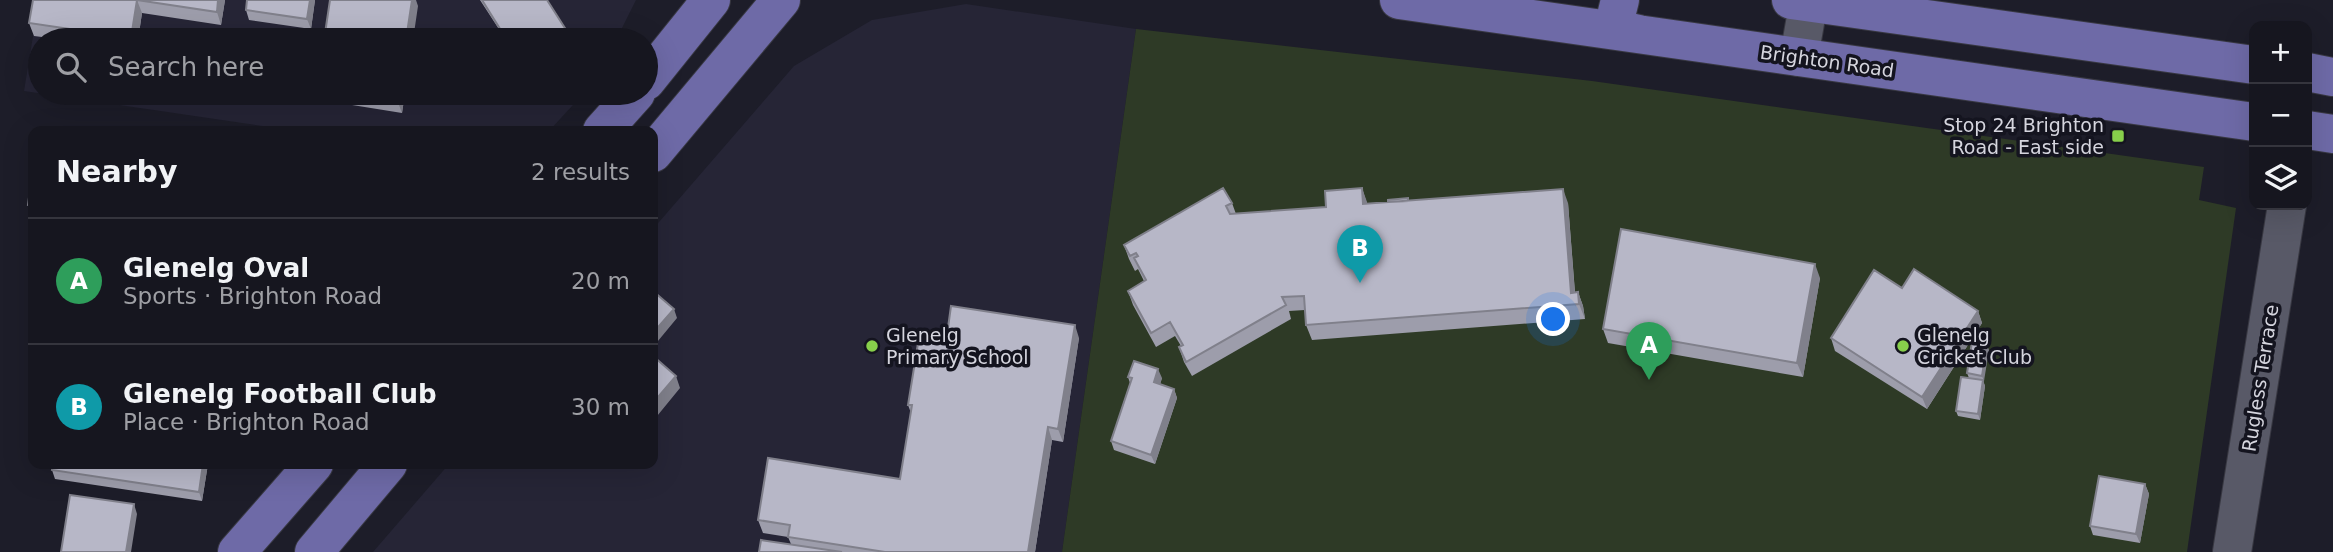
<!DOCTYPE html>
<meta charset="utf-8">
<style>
:root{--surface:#16161f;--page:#1f1f28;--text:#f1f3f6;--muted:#9e9fa4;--line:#35353d;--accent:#1a73e8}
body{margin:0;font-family:"DejaVu Sans",sans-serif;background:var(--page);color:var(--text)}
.controls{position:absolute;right:21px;top:21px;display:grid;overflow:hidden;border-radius:14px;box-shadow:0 7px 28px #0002}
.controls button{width:63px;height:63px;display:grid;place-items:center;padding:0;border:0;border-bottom:2px solid var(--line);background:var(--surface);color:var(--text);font:35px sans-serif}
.you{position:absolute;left:1554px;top:320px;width:24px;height:24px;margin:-18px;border:5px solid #fff;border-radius:50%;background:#1a73e8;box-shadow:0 0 0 10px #1a73e833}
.badge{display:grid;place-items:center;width:46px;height:46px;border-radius:50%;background:var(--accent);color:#fff;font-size:23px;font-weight:700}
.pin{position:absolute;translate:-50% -58px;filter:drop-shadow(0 2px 4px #0008)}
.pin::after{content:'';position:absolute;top:37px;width:24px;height:21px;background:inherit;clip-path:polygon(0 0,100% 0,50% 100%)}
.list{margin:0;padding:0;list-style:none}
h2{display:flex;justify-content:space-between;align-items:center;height:91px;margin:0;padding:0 28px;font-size:30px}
h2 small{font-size:23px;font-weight:400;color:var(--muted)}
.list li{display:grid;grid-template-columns:46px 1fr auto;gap:21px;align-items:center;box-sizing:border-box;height:126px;padding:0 28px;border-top:2px solid var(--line)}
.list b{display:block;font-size:26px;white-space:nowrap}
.list p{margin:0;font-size:23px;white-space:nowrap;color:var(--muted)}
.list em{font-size:23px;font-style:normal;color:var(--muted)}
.icon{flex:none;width:38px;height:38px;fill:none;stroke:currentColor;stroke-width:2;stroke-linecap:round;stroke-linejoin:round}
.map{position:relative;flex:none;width:2333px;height:552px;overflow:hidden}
.search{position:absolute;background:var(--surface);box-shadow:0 7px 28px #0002;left:28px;top:28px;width:630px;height:77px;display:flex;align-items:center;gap:18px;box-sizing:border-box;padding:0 24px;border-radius:38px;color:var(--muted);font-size:26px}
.panel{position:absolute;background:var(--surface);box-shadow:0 7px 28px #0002;left:28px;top:126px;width:630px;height:343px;border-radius:14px}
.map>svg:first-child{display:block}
.built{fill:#262536}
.grass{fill:#2e3a26}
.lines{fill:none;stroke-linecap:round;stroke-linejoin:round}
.minor-casing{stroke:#383842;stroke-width:40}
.major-casing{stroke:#383842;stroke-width:40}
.minor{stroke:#585967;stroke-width:38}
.major{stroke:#6e6aa7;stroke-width:38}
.wall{fill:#9d9dab}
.shaded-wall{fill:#80808b}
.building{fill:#b7b7c7;stroke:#80808b;stroke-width:2}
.poi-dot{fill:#87cf4b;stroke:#14141f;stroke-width:2.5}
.labels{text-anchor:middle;stroke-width:7;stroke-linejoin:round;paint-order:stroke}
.street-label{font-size:19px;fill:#d5d5de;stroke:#14141f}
.poi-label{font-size:19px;fill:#d5d5de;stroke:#14141f;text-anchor:start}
</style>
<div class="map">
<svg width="2333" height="552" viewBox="0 0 2333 552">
<rect width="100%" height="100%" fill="#1d1d29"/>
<path class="built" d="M 39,0 L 636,0 L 616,40 L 40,40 L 40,93 L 584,93 L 549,131 L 296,131 L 24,91 Z
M 966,4 L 1136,29 L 1062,552 L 373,552 L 449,464 L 653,464 L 653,229 L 794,66 L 872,20 Z"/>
<path class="grass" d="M 1136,29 L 1592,81 L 2204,167 L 2199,200 L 2236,208 L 2187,552 L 1062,552 Z"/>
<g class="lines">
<g class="minor-casing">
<path id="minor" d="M 1799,57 L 1809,0
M 2232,552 L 2287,205"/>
</g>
<g class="major-casing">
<path id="major" d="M 1399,0 L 2254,122
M 1620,0 L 1616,16 L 1621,30 L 1639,34
M 1791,0 L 2254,65
M 2307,72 L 2333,77
M 646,81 L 711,0
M 2307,130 L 2333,134
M 602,131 L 636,93
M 653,153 L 781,0
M 237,552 L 314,464
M 314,552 L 388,464"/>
</g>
<use href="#minor" class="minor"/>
<use href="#major" class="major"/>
</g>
<path class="wall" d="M 33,0 L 225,0 L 221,25 L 142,13 L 138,40 L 66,40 L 34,36 L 29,23 Z
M 315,0 L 311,29 L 249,20 L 246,10 Z
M 480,0 L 547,0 L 571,40 L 506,40 Z
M 318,93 L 405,93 L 402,113 L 321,100 Z
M 33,167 L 33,215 L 32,214 L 28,205 Z
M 1362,188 L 1367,204 L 1409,201 L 1568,203 L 1575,292 L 1578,292 L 1583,306 L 1585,319 L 1312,340 L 1306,325 L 1305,310 L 1289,311 L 1291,319 L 1192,376 L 1184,362 L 1179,347 L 1181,346 L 1175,336 L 1156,347 L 1133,305 L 1128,291 L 1144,281 L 1138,269 L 1135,271 L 1129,259 L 1124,245 L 1232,203 L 1236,214 L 1326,207 Z
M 1820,278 L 1803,377 L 1608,343 L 1603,329 Z
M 1902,288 L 1978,311 L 1982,323 L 1927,409 L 1835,351 L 1831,338 Z
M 947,335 L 1079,338 L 1063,442 L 1052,440 L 1035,552 L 759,552 L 791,544 L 788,537 L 763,533 L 758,520 L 900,479 L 911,413 L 908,405 Z
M 1989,350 L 1983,381 L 1985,386 L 1980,420 L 1958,416 L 1956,411 L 1969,378 L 1967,373 Z
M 1128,377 L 1162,378 L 1160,384 L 1174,389 L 1177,398 L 1155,464 L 1114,450 L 1111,441 L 1130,383 Z
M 53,464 L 208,464 L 202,501 L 55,479 L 52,470 Z
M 2145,484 L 2149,494 L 2140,543 L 2093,535 L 2090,526 Z"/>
<path class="shaded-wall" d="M 137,0 L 142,13 L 138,40 L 132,40 L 131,38 Z
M 218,0 L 225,0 L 221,25 L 217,12 Z
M 310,0 L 315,0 L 311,29 L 307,19 Z
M 412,0 L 416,0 L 418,6 L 413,40 L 406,40 Z
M 398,93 L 405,93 L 402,113 L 397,100 Z
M 1362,188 L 1367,202 L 1369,218 L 1363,204 Z
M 1563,189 L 1568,203 L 1576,307 L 1571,293 Z
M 1815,264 L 1820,278 L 1803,377 L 1797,363 Z
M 1578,292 L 1583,306 L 1585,319 L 1579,304 Z
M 674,309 L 677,318 L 653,347 L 653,333 Z
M 1978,311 L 1982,323 L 1927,409 L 1922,397 Z
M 1075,325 L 1079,338 L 1063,442 L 1058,429 Z
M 1987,345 L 1989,350 L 1984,381 L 1982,376 Z
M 1158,369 L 1162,378 L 1158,391 L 1154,382 Z
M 676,376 L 680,388 L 653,421 L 653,403 Z
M 1983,380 L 1985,386 L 1980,420 L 1978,414 Z
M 1174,389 L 1177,398 L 1155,464 L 1151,455 Z
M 1048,427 L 1052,440 L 1035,552 L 1028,552 Z
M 203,464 L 208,464 L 202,501 L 199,492 Z
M 2145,484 L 2149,494 L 2140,543 L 2136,534 Z
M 134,504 L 137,514 L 131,552 L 126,552 Z"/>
<path class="building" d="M 33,0 L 218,0 L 217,12 L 137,0 L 131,38 L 29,23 Z
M 247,0 L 310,0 L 307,19 L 246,10 Z
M 330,0 L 412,0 L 406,40 L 324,40 Z
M 482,0 L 547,0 L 570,36 L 564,40 L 507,40 Z
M 349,93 L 398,93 L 397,100 Z
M 33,167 L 33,206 L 28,205 Z
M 1223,188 L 1232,203 L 1226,206 L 1230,214 L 1326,207 L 1325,191 L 1362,188 L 1363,204 L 1563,189 L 1571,293 L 1578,292 L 1579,304 L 1306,325 L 1304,296 L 1282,297 L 1286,305 L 1186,362 L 1179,347 L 1183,345 L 1170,322 L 1151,333 L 1128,291 L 1146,280 L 1134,258 L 1138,256 L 1136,253 L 1130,256 L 1124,245 Z
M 1408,198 L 1408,201 L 1388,202 L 1388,200 Z
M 1621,229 L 1815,264 L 1797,363 L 1603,329 Z
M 1914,269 L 1978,311 L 1922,397 L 1831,338 L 1874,270 L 1902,288 Z
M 653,291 L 674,309 L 653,333 Z
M 951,306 L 1075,325 L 1058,429 L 1048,427 L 1028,552 L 885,552 L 788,537 L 790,525 L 758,520 L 768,458 L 900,479 L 912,405 L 908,405 L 920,331 L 947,335 Z
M 1972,342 L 1987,345 L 1982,376 L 1967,373 Z
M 653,356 L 676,376 L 653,403 Z
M 1134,361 L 1158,369 L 1154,382 L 1174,389 L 1151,455 L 1111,441 L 1132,378 L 1128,377 Z
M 1961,377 L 1983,380 L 1978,414 L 1956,411 Z
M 53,464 L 203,464 L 199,492 L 52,470 Z
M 2099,476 L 2145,484 L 2136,534 L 2090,526 Z
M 70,495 L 134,504 L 126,552 L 61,552 Z
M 761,540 L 842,552 L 759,552 Z"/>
<g class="poi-dot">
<rect x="2111" y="129" width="14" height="14" rx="3.5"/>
<circle cx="872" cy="346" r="7"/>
<circle cx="1903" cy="346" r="7"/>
</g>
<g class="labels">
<g class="street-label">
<text transform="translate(1827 61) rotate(8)" y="7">Brighton Road</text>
<text transform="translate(2260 378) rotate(-81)" y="7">Rugless Terrace</text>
</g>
<g class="poi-label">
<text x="2104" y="132" text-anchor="end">Stop 24 Brighton<tspan x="2104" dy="22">Road - East side</tspan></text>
<text x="886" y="342">Glenelg<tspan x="886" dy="22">Primary School</tspan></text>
<text x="1917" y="342">Glenelg<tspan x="1917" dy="22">Cricket Club</tspan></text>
</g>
</g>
</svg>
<div class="controls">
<button>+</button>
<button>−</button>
<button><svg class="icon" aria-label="layers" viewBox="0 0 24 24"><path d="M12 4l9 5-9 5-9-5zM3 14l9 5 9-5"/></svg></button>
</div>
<div class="you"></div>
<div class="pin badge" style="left:1649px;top:380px;background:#2e9e5b">A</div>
<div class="pin badge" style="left:1360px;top:283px;background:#0f9aa8">B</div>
<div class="search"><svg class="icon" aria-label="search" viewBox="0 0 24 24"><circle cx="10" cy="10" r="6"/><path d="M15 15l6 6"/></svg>Search here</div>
<section class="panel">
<h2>Nearby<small>2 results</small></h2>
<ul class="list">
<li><span class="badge" style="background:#2e9e5b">A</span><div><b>Glenelg Oval</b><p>Sports · Brighton Road</p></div><em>20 m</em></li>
<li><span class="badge" style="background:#0f9aa8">B</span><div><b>Glenelg Football Club</b><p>Place · Brighton Road</p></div><em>30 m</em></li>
</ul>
</section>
</div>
